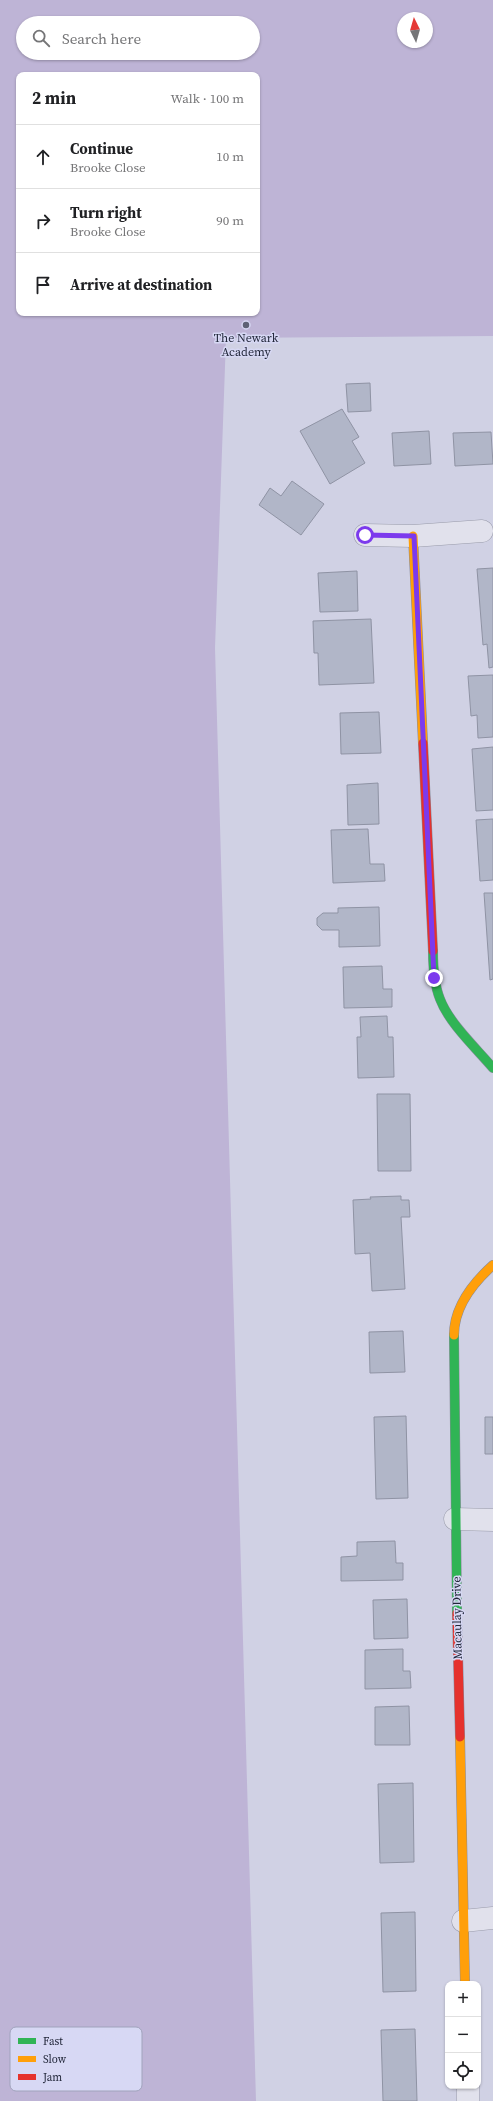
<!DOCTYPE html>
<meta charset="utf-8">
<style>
:root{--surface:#fff;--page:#f2f2f2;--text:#202124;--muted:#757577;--line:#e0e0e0}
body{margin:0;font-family:"Source Serif 4",serif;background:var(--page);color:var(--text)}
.controls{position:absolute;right:12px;bottom:12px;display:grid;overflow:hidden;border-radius:8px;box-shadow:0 1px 3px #0004}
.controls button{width:36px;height:36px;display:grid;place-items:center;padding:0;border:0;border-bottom:1px solid var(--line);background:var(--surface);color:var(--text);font:20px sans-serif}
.compass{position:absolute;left:397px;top:12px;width:36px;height:36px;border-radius:50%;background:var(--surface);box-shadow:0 1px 3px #0004;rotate:355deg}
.stop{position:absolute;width:12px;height:12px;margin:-9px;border:3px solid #7c3aed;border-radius:50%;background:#fff}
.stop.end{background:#7c3aed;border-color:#fff;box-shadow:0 1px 4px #0008}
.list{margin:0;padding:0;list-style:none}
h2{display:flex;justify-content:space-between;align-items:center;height:52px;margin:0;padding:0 16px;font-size:17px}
h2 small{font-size:13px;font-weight:400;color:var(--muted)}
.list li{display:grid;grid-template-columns:26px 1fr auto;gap:12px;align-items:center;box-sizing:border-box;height:64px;padding:0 16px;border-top:1px solid var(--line)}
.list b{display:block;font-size:15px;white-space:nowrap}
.list p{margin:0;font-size:13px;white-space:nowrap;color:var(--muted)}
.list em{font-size:13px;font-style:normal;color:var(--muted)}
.icon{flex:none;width:22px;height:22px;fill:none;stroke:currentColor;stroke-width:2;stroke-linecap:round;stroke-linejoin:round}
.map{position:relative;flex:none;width:493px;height:2101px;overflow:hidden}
.search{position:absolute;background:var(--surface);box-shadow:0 1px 3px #0004;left:16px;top:16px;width:244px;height:44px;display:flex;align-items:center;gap:10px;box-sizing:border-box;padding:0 14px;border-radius:22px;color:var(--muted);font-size:15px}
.panel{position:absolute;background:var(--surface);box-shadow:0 1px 3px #0004;left:16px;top:72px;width:244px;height:244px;border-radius:8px}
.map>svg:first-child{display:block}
.green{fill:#beb4d6;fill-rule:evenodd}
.building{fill:#b1b6c8;stroke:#8f93a4}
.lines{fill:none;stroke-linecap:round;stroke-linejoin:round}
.street-casing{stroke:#999baa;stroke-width:23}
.fast-casing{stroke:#888b9a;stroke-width:10}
.slow-casing{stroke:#888b9a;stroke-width:10}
.jam-casing{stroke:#888b9a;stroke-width:10}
.street{stroke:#e1e1ec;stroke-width:22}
.fast{stroke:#30b455;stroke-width:9}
.slow{stroke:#ff9f0a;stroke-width:9}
.jam{stroke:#e5322d;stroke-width:9}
.route{stroke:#7c3aed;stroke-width:5}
.poi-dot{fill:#5e6275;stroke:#d7d8f4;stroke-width:1.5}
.labels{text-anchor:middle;stroke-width:3;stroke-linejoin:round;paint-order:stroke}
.poi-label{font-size:12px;fill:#212639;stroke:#d7d8f4}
.street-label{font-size:12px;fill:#212639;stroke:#d7d8f4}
.key{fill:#d7d8f4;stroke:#a0a3bc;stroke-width:1}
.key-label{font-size:11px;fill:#212639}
</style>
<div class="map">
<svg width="493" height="2101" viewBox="0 0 493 2101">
<rect width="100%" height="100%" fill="#d0d1e4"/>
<path class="green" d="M 0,0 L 493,0 L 493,336 L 226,338 L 215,648 L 256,2101 L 0,2101 ZM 403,18 L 427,18 L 427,42 L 403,42 ZM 23,23 L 253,23 L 253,53 L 23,53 ZM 19,75 L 257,75 L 257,313 L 19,313 Z"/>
<path class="building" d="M 370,383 L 371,411 L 348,412 L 346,384 Z
M 342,409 L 359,437 L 352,441 L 365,463 L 330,484 L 300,431 Z
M 429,431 L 431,464 L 394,466 L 392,433 Z
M 491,432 L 493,464 L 455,466 L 453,433 Z
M 292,481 L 324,504 L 301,535 L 259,505 L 270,488 L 281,496 Z
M 493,568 L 493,667 L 489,668 L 487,644 L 483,645 L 477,569 Z
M 357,571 L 358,611 L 320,612 L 318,573 Z
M 371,619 L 374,683 L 319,685 L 318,653 L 314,653 L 313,621 Z
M 493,675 L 493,737 L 478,738 L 477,715 L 471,716 L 468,676 Z
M 379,712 L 381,753 L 341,754 L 340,713 Z
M 493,747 L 493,810 L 476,811 L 472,749 Z
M 378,783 L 379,824 L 348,825 L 347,785 Z
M 493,819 L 493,880 L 480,881 L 476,820 Z
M 368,829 L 370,864 L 384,864 L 385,881 L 333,883 L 331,830 Z
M 484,893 L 493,893 L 493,979 L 490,980 Z
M 379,907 L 380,946 L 339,947 L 339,930 L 322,930 L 317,925 L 317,918 L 323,913 L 338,913 L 338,908 Z
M 382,966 L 383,989 L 392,989 L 392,1007 L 344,1008 L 343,967 Z
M 387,1016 L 388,1037 L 393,1037 L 394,1077 L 358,1078 L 357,1037 L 361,1037 L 360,1017 Z
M 377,1094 L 410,1094 L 411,1171 L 378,1171 Z
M 401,1196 L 401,1200 L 409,1200 L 410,1217 L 401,1217 L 405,1289 L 372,1291 L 370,1253 L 355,1254 L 353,1200 L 371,1199 L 370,1197 Z
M 403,1331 L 405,1372 L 370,1373 L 369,1332 Z
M 406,1416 L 408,1498 L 376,1499 L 374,1417 Z
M 485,1417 L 493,1417 L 493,1454 L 485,1454 Z
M 395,1541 L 396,1563 L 403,1563 L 403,1580 L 341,1581 L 341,1557 L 357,1556 L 357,1542 Z
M 407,1599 L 408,1638 L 374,1639 L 373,1600 Z
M 403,1649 L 403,1671 L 410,1671 L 411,1688 L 365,1689 L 365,1650 Z
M 409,1706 L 410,1745 L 375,1745 L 375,1707 Z
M 413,1783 L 414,1862 L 380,1863 L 378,1784 Z
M 415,1912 L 416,1991 L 383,1992 L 381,1913 Z
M 415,2029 L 417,2101 L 383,2101 L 381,2030 Z"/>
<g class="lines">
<g class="street-casing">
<path id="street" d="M 365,535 L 413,536 L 482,531
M 455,1519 L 493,1520
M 463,1921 L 493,1918
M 468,2086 L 468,2101"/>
</g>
<g class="fast-casing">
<path id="fast" d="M 433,951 C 433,967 434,984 440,999 C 449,1023 476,1048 493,1068
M 454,1335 L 457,1613"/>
</g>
<g class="slow-casing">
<path id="slow" d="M 413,536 L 423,743
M 454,1335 C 454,1307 473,1283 493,1265
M 460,1737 L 465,1984"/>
</g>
<g class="jam-casing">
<path id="jam" d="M 423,743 L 433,951
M 457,1613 L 460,1737"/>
</g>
<use href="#street" class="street"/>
<use href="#fast" class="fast"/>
<use href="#slow" class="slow"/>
<use href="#jam" class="jam"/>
</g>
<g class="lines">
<path class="route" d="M 365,535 L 414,536 L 434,978"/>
</g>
<circle class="poi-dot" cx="246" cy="325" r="4"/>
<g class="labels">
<g class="poi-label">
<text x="246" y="342">The Newark<tspan x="246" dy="14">Academy</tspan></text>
</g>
<g class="street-label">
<text transform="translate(457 1618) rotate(-91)" y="4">Macaulay Drive</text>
</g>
</g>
<rect x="10" y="2027" width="132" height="64" rx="6" class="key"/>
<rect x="18" y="2038" width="18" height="6" fill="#30b455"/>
<rect x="18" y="2056" width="18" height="6" fill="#ff9f0a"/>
<rect x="18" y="2074" width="18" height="6" fill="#e5322d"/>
<g class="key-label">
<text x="43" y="2045">Fast</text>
<text x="43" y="2063">Slow</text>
<text x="43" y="2081">Jam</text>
</g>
</svg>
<div class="controls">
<button>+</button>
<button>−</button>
<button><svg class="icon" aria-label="locate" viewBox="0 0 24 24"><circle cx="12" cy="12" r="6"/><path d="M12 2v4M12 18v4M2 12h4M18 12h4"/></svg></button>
</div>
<svg class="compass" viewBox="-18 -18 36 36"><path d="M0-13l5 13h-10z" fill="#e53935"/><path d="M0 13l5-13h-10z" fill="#757577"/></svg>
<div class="stop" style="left:365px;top:535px"></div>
<div class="stop end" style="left:434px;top:978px"></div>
<div class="search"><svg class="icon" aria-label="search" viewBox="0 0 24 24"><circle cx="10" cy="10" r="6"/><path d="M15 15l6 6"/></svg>Search here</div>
<section class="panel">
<h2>2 min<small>Walk · 100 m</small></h2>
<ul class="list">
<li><svg class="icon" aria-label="ahead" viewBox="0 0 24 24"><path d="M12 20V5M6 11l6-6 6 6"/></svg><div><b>Continue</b><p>Brooke Close</p></div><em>10 m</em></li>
<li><svg class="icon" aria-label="right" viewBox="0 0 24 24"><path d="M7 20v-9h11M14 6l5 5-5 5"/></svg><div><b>Turn right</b><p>Brooke Close</p></div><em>90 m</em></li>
<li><svg class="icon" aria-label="arrive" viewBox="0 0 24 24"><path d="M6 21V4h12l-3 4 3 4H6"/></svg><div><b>Arrive at destination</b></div></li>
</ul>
</section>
</div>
